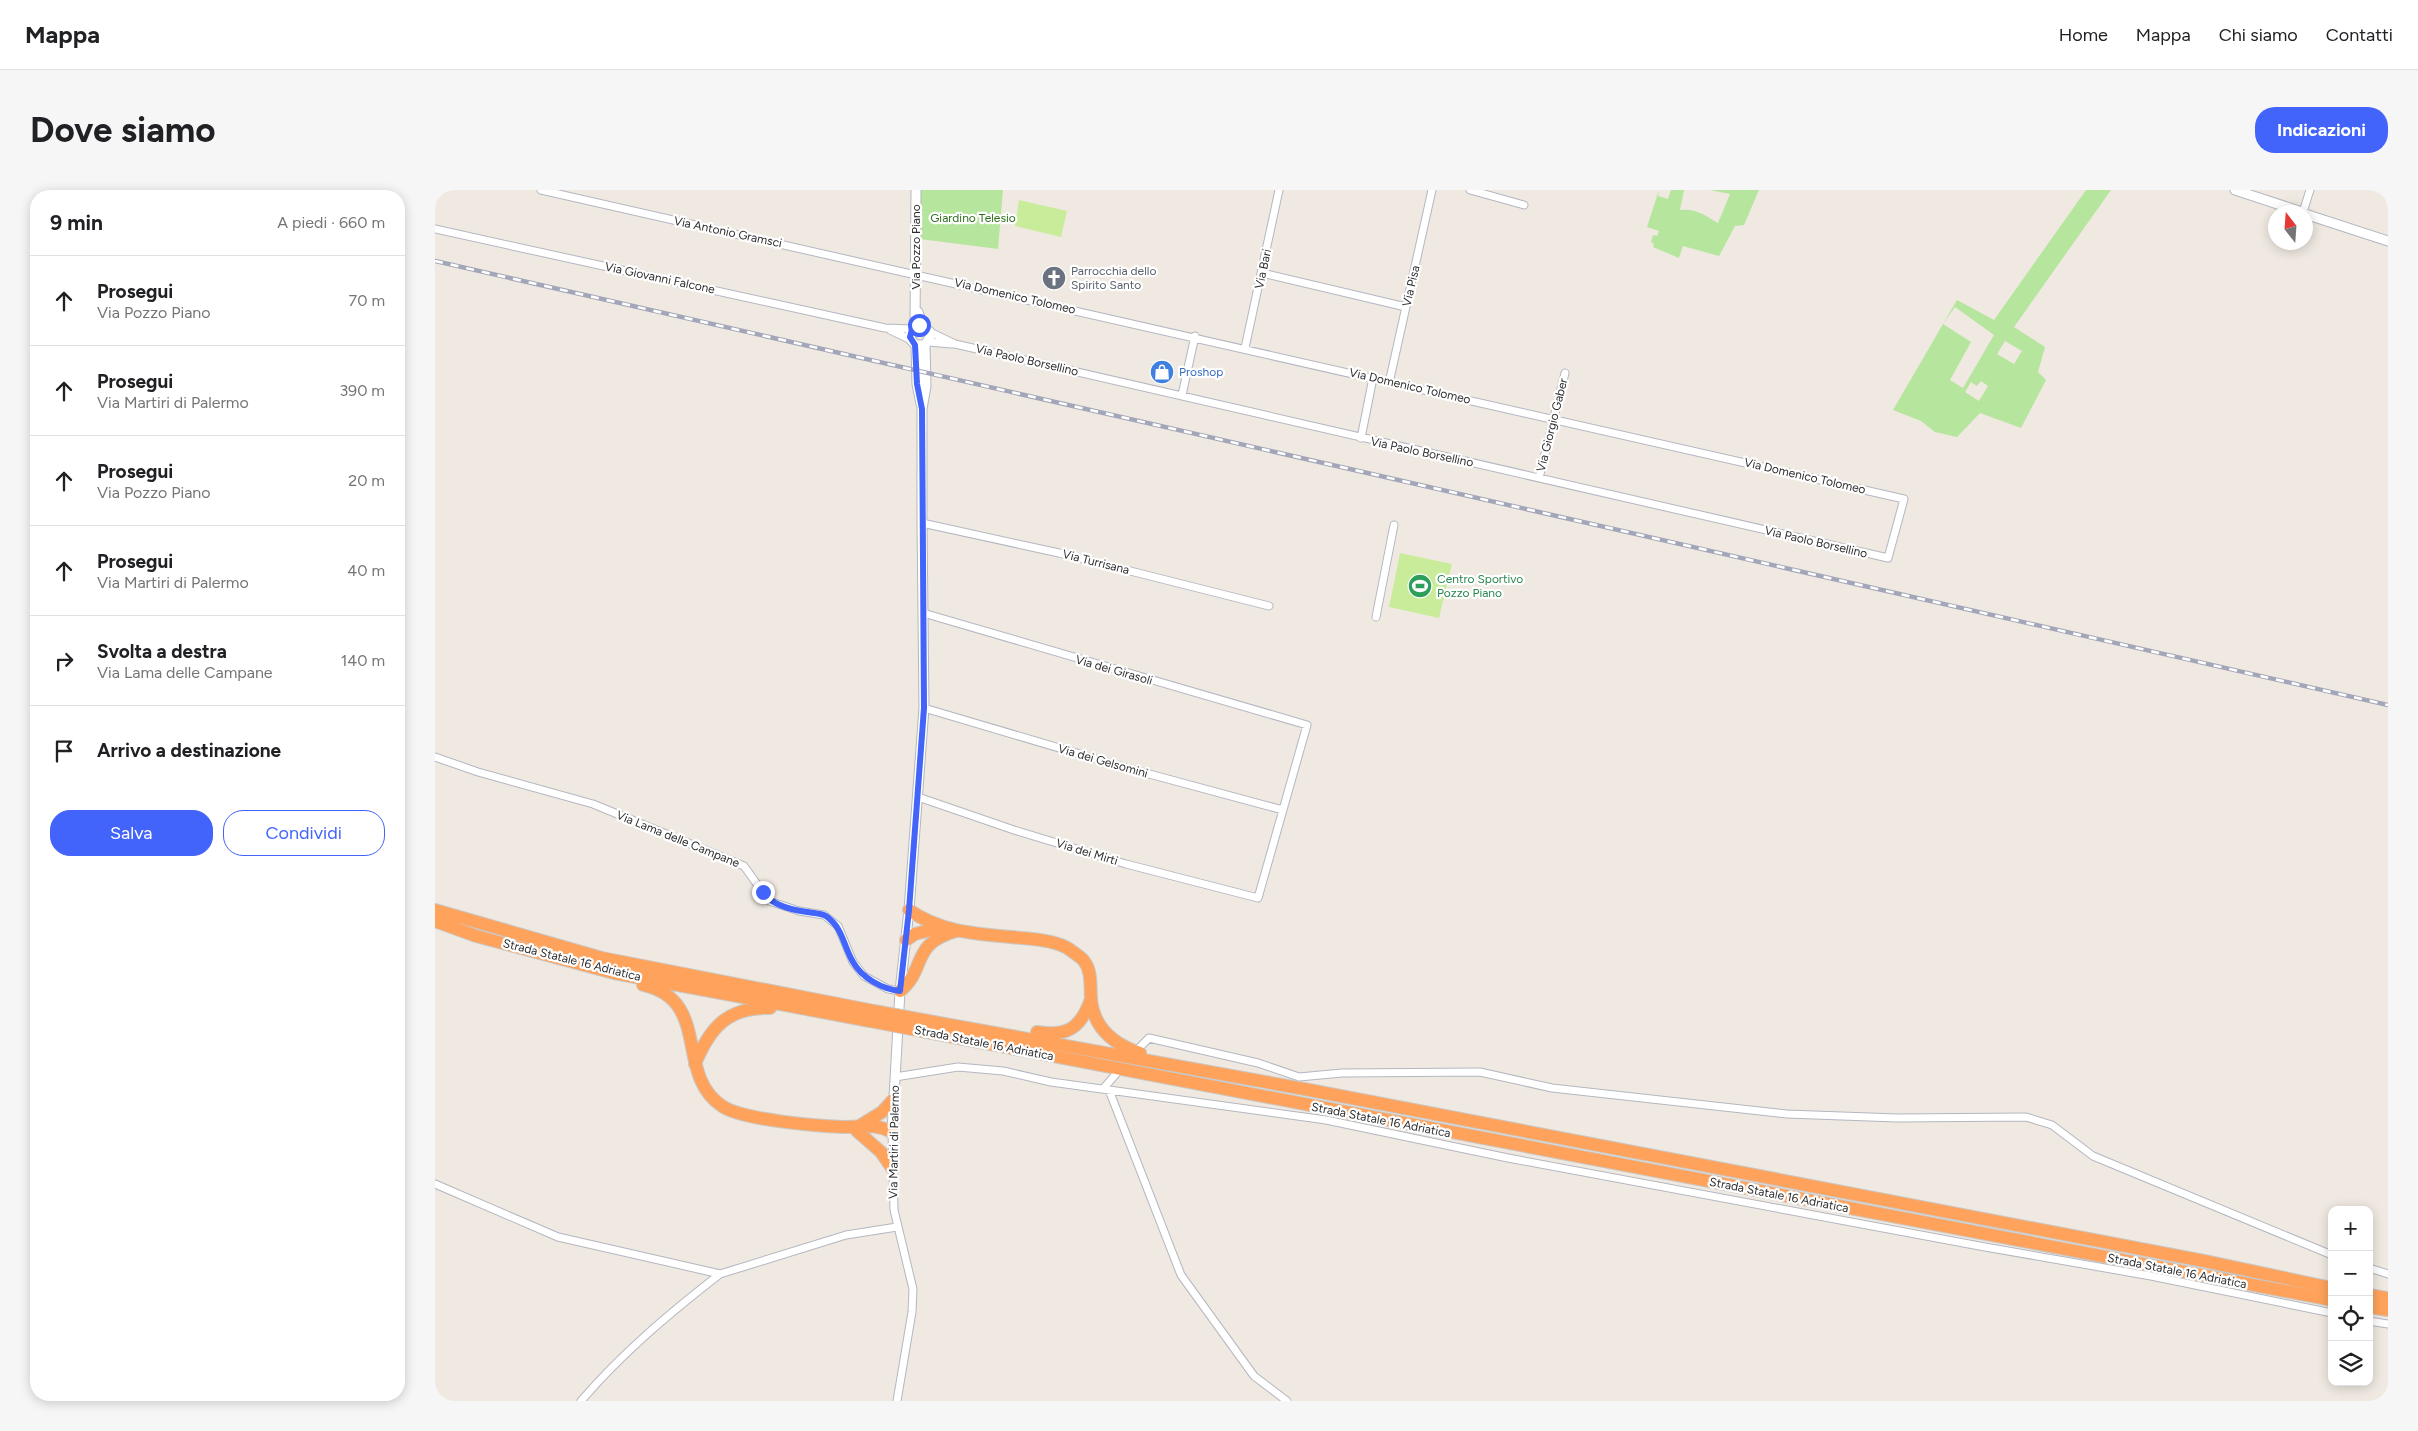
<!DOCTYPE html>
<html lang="it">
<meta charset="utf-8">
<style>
:root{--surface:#fff;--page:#f6f6f6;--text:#202124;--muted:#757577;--line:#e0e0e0;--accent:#4264fb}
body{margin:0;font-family:Figtree,sans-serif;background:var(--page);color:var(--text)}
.controls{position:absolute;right:15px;bottom:15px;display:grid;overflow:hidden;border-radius:10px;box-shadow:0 2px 12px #0003}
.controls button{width:45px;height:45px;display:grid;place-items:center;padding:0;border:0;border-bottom:1px solid var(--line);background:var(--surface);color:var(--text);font:25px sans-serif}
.compass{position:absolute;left:1833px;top:15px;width:45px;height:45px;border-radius:50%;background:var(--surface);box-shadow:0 2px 12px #0003;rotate:343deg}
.stop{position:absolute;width:15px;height:15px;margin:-11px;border:4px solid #4264fb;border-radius:50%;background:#fff}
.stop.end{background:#4264fb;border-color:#fff;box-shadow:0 1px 5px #0008}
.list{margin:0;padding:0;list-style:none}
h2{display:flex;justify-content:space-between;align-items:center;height:65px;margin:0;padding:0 20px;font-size:21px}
h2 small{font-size:16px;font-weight:400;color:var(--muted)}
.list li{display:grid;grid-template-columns:32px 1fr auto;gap:15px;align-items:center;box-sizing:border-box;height:90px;padding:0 20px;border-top:1px solid var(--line)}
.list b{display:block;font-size:19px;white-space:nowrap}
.list p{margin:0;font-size:16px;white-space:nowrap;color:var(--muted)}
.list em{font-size:16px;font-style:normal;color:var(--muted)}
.actions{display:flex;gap:10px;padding:15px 20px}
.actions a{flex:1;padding:11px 0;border:1px solid var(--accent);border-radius:20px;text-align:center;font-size:18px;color:var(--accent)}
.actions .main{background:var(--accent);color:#fff}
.icon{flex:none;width:28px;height:28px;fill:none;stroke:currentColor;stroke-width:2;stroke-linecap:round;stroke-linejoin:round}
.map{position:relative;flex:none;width:1953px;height:1211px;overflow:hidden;border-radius:20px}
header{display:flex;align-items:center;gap:30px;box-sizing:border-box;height:70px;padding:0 25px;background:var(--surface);border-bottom:1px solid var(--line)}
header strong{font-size:24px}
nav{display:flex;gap:28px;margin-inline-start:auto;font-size:18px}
.intro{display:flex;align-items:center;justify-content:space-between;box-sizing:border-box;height:120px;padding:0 30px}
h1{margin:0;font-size:35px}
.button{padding:12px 22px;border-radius:20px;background:var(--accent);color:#fff;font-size:18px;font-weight:700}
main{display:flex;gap:30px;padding:0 30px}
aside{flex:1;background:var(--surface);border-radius:20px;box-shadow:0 2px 12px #0003}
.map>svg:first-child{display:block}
.green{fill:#b6e59e;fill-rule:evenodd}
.pitch{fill:#c9ec9a}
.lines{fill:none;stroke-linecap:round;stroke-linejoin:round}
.street-casing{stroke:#b4b7c1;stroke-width:9}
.secondary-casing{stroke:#b4b7c1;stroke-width:11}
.highway-casing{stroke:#c9c9c9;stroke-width:14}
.street{stroke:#fff;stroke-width:7}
.secondary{stroke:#fff;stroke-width:9}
.highway{stroke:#ffa35c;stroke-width:12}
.rail-casing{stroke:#a3a6b8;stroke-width:4.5}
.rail{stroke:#fff;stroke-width:2.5;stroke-dasharray:8;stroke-linecap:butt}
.highway-bridge-casing{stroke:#c9c9c9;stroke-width:14;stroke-linecap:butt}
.highway-bridge{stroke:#ffa35c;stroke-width:12}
.route{stroke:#4264fb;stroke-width:6}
.labels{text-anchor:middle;stroke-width:4.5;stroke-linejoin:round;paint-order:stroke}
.park-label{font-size:12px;fill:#2c6e1b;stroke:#fff}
.street-label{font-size:12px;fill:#2e2e2e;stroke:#fff}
.worship-label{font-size:12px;fill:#5b616d;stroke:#fff;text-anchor:start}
.shop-label{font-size:12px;fill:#366cbe;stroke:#fff;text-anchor:start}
.leisure-label{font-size:12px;fill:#27864d;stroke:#fff;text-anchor:start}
</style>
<header>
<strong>Mappa</strong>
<nav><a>Home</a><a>Mappa</a><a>Chi siamo</a><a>Contatti</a></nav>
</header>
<div class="intro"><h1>Dove siamo</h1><a class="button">Indicazioni</a></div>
<main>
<aside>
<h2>9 min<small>A piedi · 660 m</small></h2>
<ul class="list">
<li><svg class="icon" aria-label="ahead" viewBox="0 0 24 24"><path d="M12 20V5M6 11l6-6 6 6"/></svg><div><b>Prosegui</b><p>Via Pozzo Piano</p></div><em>70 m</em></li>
<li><svg class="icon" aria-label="ahead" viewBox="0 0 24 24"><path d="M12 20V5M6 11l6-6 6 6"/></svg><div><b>Prosegui</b><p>Via Martiri di Palermo</p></div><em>390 m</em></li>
<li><svg class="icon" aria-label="ahead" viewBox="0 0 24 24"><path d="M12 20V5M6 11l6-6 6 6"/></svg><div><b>Prosegui</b><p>Via Pozzo Piano</p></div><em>20 m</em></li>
<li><svg class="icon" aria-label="ahead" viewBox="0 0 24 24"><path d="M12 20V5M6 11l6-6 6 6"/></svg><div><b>Prosegui</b><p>Via Martiri di Palermo</p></div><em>40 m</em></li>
<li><svg class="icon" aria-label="right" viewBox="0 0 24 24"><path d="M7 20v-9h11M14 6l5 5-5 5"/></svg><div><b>Svolta a destra</b><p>Via Lama delle Campane</p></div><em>140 m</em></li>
<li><svg class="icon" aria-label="arrive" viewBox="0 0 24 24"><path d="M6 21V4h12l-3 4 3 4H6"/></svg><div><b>Arrivo a destinazione</b></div></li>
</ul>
<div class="actions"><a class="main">Salva</a><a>Condividi</a></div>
</aside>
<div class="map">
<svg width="1953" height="1211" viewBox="0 0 1953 1211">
<rect width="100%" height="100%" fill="#efe9e1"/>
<path class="green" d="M 486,0 L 568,0 L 563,59 L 485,49 Z
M 1224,0 L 1223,6 L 1233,9 L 1236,0 L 1249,0 L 1245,20 C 1261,18 1271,26 1283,33 L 1295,4 L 1275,0 L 1324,0 L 1309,35 L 1300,36 L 1284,66 L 1248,56 L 1244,68 L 1218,57 L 1219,54 L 1216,52 L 1218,45 L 1222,46 L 1224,41 L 1212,37 Z
M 1651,0 L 1676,0 L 1579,137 L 1610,157 L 1603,182 L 1611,190 L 1586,238 L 1545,223 L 1522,247 L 1500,242 L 1486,231 L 1458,220 L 1522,110 L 1559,130 ZM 1520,117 L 1559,145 L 1528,198 L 1515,190 L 1536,152 L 1508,134 ZM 1570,151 L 1587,161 L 1579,174 L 1562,164 ZM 1546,191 L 1553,196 L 1544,211 L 1530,202 L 1536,192 L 1542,196 Z"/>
<path class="pitch" d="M 584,10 L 632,21 L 626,47 L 580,36 Z
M 965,363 L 1017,374 L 1004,428 L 954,417 Z"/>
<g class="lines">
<g class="street-casing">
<path id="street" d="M 106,0 C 561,101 1015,205 1469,309 L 1453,368 L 520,154 L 495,142
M 1035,0 L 1089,15
M 1868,22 L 1875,0
M 0,39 L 450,138 L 477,139
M 827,83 L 971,117
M 455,140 L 476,150
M 493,152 L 517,154
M 810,158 L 844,0
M 954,193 L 997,0
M 747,205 L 760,146
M 926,248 L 938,188
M 1104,288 L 1130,183
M 487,333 L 624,363 L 834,416
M 941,427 L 959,335
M 489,518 L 692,578 L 848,620
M 0,567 L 43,582 L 158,614 L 309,676 L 334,711 L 364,721 L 389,725 L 403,736 L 418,772 L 429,786 L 453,799 L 465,801
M 483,607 L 579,640 L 691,674 L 823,708 L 872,535 L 488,423
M 704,858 L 714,848 L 823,873 L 864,887 L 907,883 L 1045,882 L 1117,898 L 1352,924 L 1462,928 L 1591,927 L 1617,935 L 1658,966 L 1897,1065
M 460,887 L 523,877 L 568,881 L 616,892 L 891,930 L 1073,968 L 1550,1057 L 1716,1086 L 1897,1123
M 668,899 L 681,884
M 674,900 L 746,1085 L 819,1186 L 852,1211
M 457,942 L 459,1020 L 478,1099 L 477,1122 L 462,1211
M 0,994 L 123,1047 L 285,1084 L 411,1045 L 462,1037
M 1934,1078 L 1953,1084
M 1934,1131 L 1953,1134
M 146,1211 C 187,1163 236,1122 285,1084"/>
</g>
<g class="secondary-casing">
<path id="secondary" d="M 1800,0 L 1867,22
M 1870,24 L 1953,51
M 483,122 L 488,136 L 495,142 L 495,147 L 490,155 L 481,155 L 476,150 L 475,144 L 481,136 L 488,136
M 480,137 L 481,0
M 481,155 L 482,194 L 486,214
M 457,942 L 465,801 L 474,720 L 489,518 L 487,333 L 487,219 L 491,196 L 490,155"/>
</g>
<g class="highway-casing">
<path id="highway" d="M 0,720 L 167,768 L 439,821
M 474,720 C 508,744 548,744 587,748 C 601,749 622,751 634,759 C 639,763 646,767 649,771 C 657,781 655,796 656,808 C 658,838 678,854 705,863
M 0,731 L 41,746 L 179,783 L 435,831
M 471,750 L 480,744 L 507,737
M 208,795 C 277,810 239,884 287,916 C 307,930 383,936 409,937 C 428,937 440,933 457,942
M 465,801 C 492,779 475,754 521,741
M 488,830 L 869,899 L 1769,1071 L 1897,1098
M 487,841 L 1897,1110
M 602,842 C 632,847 646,838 656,809
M 260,874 C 275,837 293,817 335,818
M 426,935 L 447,922 L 459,909
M 422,941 L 446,962 L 457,978
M 1934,1105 L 1953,1108
M 1934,1117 L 1953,1120"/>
</g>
<use href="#street" class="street"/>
<use href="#secondary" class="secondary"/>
<use href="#highway" class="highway"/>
<g class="rail-casing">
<path id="rail" d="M 0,71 L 1953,515"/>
</g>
<use href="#rail" class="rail"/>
<g class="highway-bridge-casing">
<path id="highway-bridge" d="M 439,821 L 488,830
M 435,831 L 487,841"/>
</g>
<use href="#highway-bridge" class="highway-bridge"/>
</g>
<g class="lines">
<path class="route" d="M 328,702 C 337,715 356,720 372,722 C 378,723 386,723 391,726 C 408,738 408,755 418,772 C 427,788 447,799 465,801 L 474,720 L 489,518 L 487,219 L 482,194 L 480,155 L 475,147 L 477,139 L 484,135"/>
</g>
<defs>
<g id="church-disc" transform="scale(1.25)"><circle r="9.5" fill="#6b7280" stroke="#fff"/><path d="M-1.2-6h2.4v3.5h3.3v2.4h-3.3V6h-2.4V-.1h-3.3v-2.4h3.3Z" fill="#fff"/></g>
<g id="shop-disc" transform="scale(1.25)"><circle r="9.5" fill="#3f7fe0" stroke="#fff"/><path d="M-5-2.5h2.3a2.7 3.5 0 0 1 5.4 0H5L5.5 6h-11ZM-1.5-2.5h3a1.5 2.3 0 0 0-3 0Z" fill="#fff"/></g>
<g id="stadium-disc" transform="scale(1.25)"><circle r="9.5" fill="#2e9e5b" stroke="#fff"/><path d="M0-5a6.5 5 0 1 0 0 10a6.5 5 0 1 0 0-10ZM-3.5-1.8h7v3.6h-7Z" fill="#fff"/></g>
</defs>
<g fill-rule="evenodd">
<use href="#church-disc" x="619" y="88"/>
<use href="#shop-disc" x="727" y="182"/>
<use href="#stadium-disc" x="985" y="396"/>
</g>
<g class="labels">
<g class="park-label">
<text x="538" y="32">Giardino Telesio</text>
</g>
<g class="street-label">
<text transform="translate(293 42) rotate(12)" y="4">Via Antonio Gramsci</text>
<text transform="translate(481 57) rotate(-90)" y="4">Via Pozzo Piano</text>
<text transform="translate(828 79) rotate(-78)" y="4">Via Bari</text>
<text transform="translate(225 88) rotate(12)" y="4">Via Giovanni Falcone</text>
<text transform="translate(976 96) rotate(-77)" y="4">Via Pisa</text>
<text transform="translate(580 106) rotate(13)" y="4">Via Domenico Tolomeo</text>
<text transform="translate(592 170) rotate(13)" y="4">Via Paolo Borsellino</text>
<text transform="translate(975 196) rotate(13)" y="4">Via Domenico Tolomeo</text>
<text transform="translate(1117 235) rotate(-76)" y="4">Via Giorgio Gaber</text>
<text transform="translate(987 262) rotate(12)" y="4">Via Paolo Borsellino</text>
<text transform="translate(1370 286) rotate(13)" y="4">Via Domenico Tolomeo</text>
<text transform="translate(1381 352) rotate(13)" y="4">Via Paolo Borsellino</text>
<text transform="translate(661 372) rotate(14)" y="4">Via Turrisana</text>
<text transform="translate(679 480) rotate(16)" y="4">Via dei Girasoli</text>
<text transform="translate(668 571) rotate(16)" y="4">Via dei Gelsomini</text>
<text transform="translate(243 649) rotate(22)" y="4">Via Lama delle Campane</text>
<text transform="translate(652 662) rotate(17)" y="4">Via dei Mirti</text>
<text transform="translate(137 770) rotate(14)" y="4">Strada Statale 16 Adriatica</text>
<text transform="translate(549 853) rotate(11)" y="4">Strada Statale 16 Adriatica</text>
<text transform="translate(946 930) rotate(11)" y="4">Strada Statale 16 Adriatica</text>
<text transform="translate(459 952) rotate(-89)" y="4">Via Martiri di Palermo</text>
<text transform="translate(1344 1005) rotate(11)" y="4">Strada Statale 16 Adriatica</text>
<text transform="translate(1742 1081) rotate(11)" y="4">Strada Statale 16 Adriatica</text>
</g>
<g class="worship-label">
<text x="636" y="85">Parrocchia dello<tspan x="636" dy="14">Spirito Santo</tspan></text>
</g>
<g class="shop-label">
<text x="744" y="186">Proshop</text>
</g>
<g class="leisure-label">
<text x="1002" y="393">Centro Sportivo<tspan x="1002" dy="14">Pozzo Piano</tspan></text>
</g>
</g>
</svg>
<div class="controls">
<button>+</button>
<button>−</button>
<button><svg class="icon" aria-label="locate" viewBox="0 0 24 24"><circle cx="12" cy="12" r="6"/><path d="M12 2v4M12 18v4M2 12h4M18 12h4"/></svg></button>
<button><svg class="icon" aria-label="layers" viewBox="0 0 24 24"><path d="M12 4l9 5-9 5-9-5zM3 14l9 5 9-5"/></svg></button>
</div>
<svg class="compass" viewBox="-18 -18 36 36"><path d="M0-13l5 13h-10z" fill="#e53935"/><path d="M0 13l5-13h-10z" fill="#757577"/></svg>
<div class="stop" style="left:484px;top:135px"></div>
<div class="stop end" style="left:328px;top:702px"></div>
</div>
</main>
